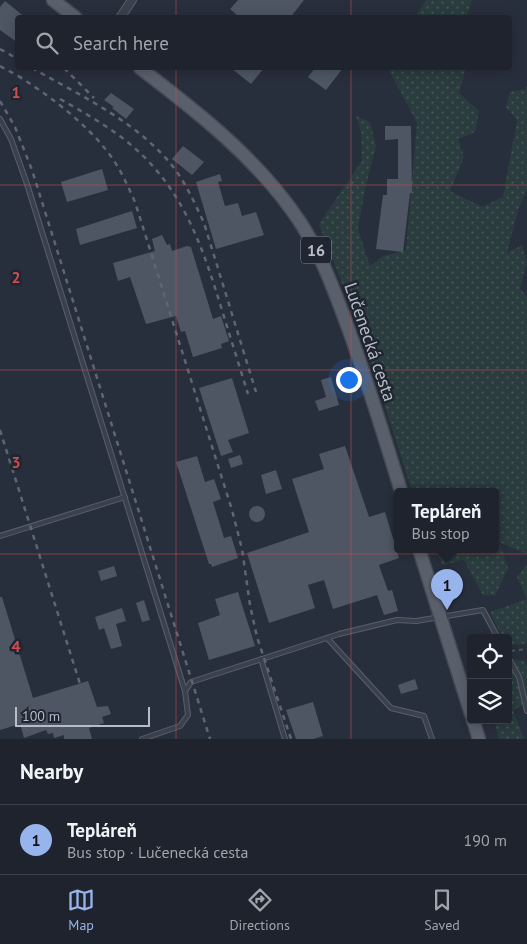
<!DOCTYPE html>
<meta charset="utf-8">
<style>
:root{--surface:#1e232d;--page:#262b35;--text:#f1f3f6;--muted:#a1a4aa;--line:#3c4049;--accent:#98b4ec}
body{margin:0;font-family:"PT Sans",sans-serif;background:var(--page);color:var(--text)}
.controls{position:absolute;right:15px;bottom:15px;display:grid;overflow:hidden;border-radius:5px;box-shadow:0 2px 12px #0003}
.controls button{width:45px;height:45px;display:grid;place-items:center;padding:0;border:0;border-bottom:1px solid var(--line);background:var(--surface);color:var(--text);font:25px sans-serif}
.scale{position:absolute;left:15px;bottom:12px;width:135px;box-sizing:border-box;padding-left:5px;border:2px solid #b7bdc7;border-top:0;font-size:14px;line-height:18px;white-space:nowrap;color:#b7bdc7;-webkit-text-stroke:4px #202631;paint-order:stroke}
.you{position:absolute;left:348px;top:379px;width:18px;height:18px;margin:-12px;border:4px solid #fff;border-radius:50%;background:#1a73e8;box-shadow:0 0 0 8px #1a73e833}
.badge{display:grid;place-items:center;width:32px;height:32px;border-radius:50%;background:var(--accent);color:#111;font-size:16px;font-weight:700}
.pin{position:absolute;translate:-50% -41px;filter:drop-shadow(0 1px 2px #0008)}
.pin::after{content:'';position:absolute;top:26px;width:18px;height:15px;background:inherit;clip-path:polygon(0 0,100% 0,50% 100%)}
.popup{position:absolute;left:394px;top:488px;width:105px;height:65px;box-sizing:border-box;display:grid;place-content:center;border-radius:5px;background:var(--surface);filter:drop-shadow(0 1px 4px #0005);font-size:16px;white-space:nowrap;color:var(--muted)}
.popup b{font-size:19px;color:var(--text)}
.popup::after{content:'';position:absolute;left:50%;top:100%;margin-left:-10px;border:10px solid transparent;border-top-color:var(--surface)}
.list{margin:0;padding:0;list-style:none}
h2{display:flex;justify-content:space-between;align-items:center;height:65px;margin:0;padding:0 20px;font-size:21px}
h2 small{font-size:16px;font-weight:400;color:var(--muted)}
.list li{display:grid;grid-template-columns:32px 1fr auto;gap:15px;align-items:center;box-sizing:border-box;height:70px;padding:0 20px;border-top:1px solid var(--line)}
.list b{display:block;font-size:19px;white-space:nowrap}
.list p{margin:0;font-size:16px;white-space:nowrap;color:var(--muted)}
.list em{font-size:16px;font-style:normal;color:var(--muted)}
.icon{flex:none;width:28px;height:28px;fill:none;stroke:currentColor;stroke-width:2;stroke-linecap:round;stroke-linejoin:round}
.map{position:relative;flex:none;width:527px;height:739px;overflow:hidden}
.search{position:absolute;background:var(--surface);box-shadow:0 2px 12px #0003;left:15px;right:15px;top:15px;height:55px;display:flex;align-items:center;gap:12px;box-sizing:border-box;padding:0 18px;border-radius:5px;color:var(--muted);font-size:19px}
.sheet{height:135px;background:var(--surface)}
nav{display:flex;justify-content:space-around;align-items:center;box-sizing:border-box;height:70px;border-top:1px solid var(--line);background:var(--surface);font-size:14px;color:var(--muted)}
nav a{display:grid;justify-items:center;gap:2px}
nav .on{color:var(--accent)}
.map>svg:first-child{display:block}
.grass{fill:url(#grass-dots)}
.building{fill:#4e5664}
.lines{fill:none;stroke-linecap:round;stroke-linejoin:round}
.service-casing{stroke:#595f6a;stroke-width:6}
.minor-casing{stroke:#595f6a;stroke-width:10}
.primary-casing{stroke:#444a55;stroke-width:15}
.path{stroke:#49595c;stroke-width:2;stroke-dasharray:4 4;stroke-linecap:butt}
.service{stroke:#3b414c;stroke-width:4}
.minor{stroke:#3b414c;stroke-width:8}
.primary{stroke:#59606c;stroke-width:12}
.rail{stroke:#5e6573;stroke-width:2.5;stroke-dasharray:5 5;stroke-linecap:butt}
.grid{fill:none;stroke:#ce4d50;stroke-width:1;stroke-opacity:0.55}
.labels{text-anchor:middle;stroke-width:5;stroke-linejoin:round;paint-order:stroke}
.shield{fill:#202631;stroke:#8a909a;stroke-width:1}
.shield-label{font-size:16px;font-weight:bold;fill:#b7bdc7}
.street-label{font-size:18px;fill:#b7bdc7;stroke:#202631}
.grid-label{font-size:16px;text-anchor:middle;font-weight:bold;fill:#ce4d50;stroke:#202631;stroke-width:5;stroke-linejoin:round;paint-order:stroke}
</style>
<div class="map">
<svg width="527" height="739" viewBox="0 0 527 739">
<defs>
<pattern id="grass-dots" width="8" height="8" patternUnits="userSpaceOnUse" patternTransform="scale(1.25)"><rect width="8" height="8" fill="#2a3c3e"/><path d="M2 2h.1M6 6h.1" fill="none" stroke="#475658" stroke-width="1.8" stroke-linecap="round"/></pattern>
</defs>
<rect width="100%" height="100%" fill="#282f3c"/>
<path class="grass" d="M 426,0 L 472,0 L 467,17 L 415,17 Z
M 388,68 L 466,68 L 459,93 L 479,111 L 475,132 L 458,139 L 464,157 L 450,191 L 482,207 L 503,197 L 517,120 L 506,107 L 510,92 L 526,89 L 527,84 L 527,190 L 518,210 L 507,253 L 522,245 L 527,262 L 520,289 L 527,296 L 527,554 L 499,542 L 508,568 L 495,596 L 483,595 L 464,560 L 443,565 L 434,549 L 496,549 L 496,491 L 412,491 L 366,346 L 319,224 L 362,161 L 361,132 L 356,116 L 370,122 L 376,146 L 365,189 L 358,229 L 370,266 L 383,256 L 406,250 L 417,123 Z
M 527,564 L 527,644 L 508,645 L 508,638 L 503,638 L 490,612 L 527,599 L 517,577 Z
M 508,658 L 525,661 L 527,666 L 527,703 L 513,710 L 524,739 L 499,739 L 494,720 L 508,720 Z"/>
<path class="building" d="M 238,0 L 304,0 L 290,18 L 240,18 L 230,9 Z
M 5,1 L 26,18 L 18,18 L 18,43 L 0,30 L 0,7 Z
M 231,68 L 264,68 L 251,84 Z
M 315,68 L 343,68 L 326,90 L 308,77 Z
M 111,93 L 134,109 L 126,119 L 112,108 L 114,107 L 104,100 Z
M 385,126 L 411,126 L 412,193 L 410,193 L 403,252 L 376,249 L 383,195 L 387,195 L 387,179 L 398,179 L 398,139 L 385,140 Z
M 183,146 L 204,162 L 192,175 L 172,159 Z
M 102,169 L 108,190 L 67,202 L 61,182 Z
M 220,174 L 222,181 L 218,182 L 225,206 L 238,203 L 242,216 L 256,212 L 264,235 L 216,249 L 196,182 Z
M 132,211 L 137,228 L 80,245 L 76,229 Z
M 162,235 L 167,245 L 170,244 L 172,251 L 187,246 L 191,247 L 213,319 L 221,316 L 229,341 L 221,344 L 222,348 L 193,357 L 185,331 L 181,332 L 176,316 L 146,324 L 130,277 L 118,281 L 113,263 L 155,251 L 152,239 Z
M 331,377 L 339,405 L 319,411 L 315,401 L 326,397 L 321,380 Z
M 232,378 L 249,433 L 228,440 L 233,452 L 221,456 L 199,388 Z
M 345,446 L 369,517 L 385,512 L 399,558 L 379,565 L 388,591 L 392,590 L 398,611 L 384,615 L 377,595 L 333,609 L 324,580 L 308,585 L 315,608 L 269,623 L 247,553 L 309,532 L 292,479 L 324,469 L 319,454 Z
M 240,455 L 243,464 L 231,468 L 228,459 Z
M 197,456 L 205,482 L 214,479 L 221,499 L 213,502 L 224,538 L 231,536 L 238,558 L 212,567 L 211,564 L 209,564 L 176,462 Z
M 276,470 L 282,489 L 266,494 L 261,475 Z
M249 514a8 8 0 1 1 16 0a8 8 0 1 1-16 0Z
M 114,566 L 117,576 L 101,581 L 98,571 Z
M 238,592 L 255,646 L 209,660 L 198,623 L 220,615 L 215,599 Z
M 0,597 L 2,597 L 33,698 L 88,681 L 97,707 L 108,706 L 111,714 L 102,717 L 104,723 L 89,728 L 92,739 L 64,739 L 64,735 L 54,738 L 53,733 L 48,734 L 46,730 L 24,738 L 20,724 L 0,730 Z
M 144,600 L 150,620 L 142,622 L 136,603 Z
M 122,608 L 126,621 L 116,624 L 122,646 L 111,649 L 104,628 L 99,630 L 95,617 Z
M 415,679 L 418,689 L 401,694 L 398,685 Z
M 313,702 L 323,736 L 313,739 L 296,739 L 286,710 Z"/>
<g class="lines">
<g class="service-casing">
<path id="service" d="M 0,119 L 11,139 L 27,184 L 185,691
M 0,536 L 125,497
M 327,638 L 391,708 L 424,716 L 432,739
M 508,657 L 519,677 L 527,711
M 261,659 L 285,739
M 142,739 L 180,726 L 188,715 L 185,691 L 191,682 L 339,634 L 397,620 L 416,621 L 483,610 L 498,638"/>
</g>
<g class="minor-casing">
<path id="minor" d="M 120,18 L 132,0"/>
</g>
<g class="primary-casing">
<path id="primary" d="M 53,0 L 76,18
M 140,68 C 199,113 259,160 300,222 C 321,254 334,290 347,325 C 367,380 384,436 401,491
M 419,549 L 471,714
M 473,720 L 479,739"/>
</g>
<path class="path" d="M 511,651 L 527,649"/>
<use href="#service" class="service"/>
<use href="#minor" class="minor"/>
<use href="#primary" class="primary"/>
<path class="rail" d="M 0,49 L 18,59
M 0,66 L 22,78
M 32,68 C 83,97 142,124 177,172 C 188,188 196,206 204,223 L 256,392
M 64,68 L 94,98
M 18,76 C 50,96 83,121 107,151 C 119,166 127,184 135,202 L 232,510 L 242,549 L 250,605 L 257,637 L 291,739
M 60,99 C 92,117 124,135 149,162 C 188,203 205,255 221,307 C 230,336 239,365 248,394
M 0,101 L 15,127 L 32,170 L 210,739
M 0,430 L 80,684"/>
</g>
<path class="grid" d="M 176,0 L 176,18M 351,0 L 351,18M 176,68 L 176,739M 351,68 L 351,739M 0,185 L 527,185M 0,370 L 527,370M 0,554 L 527,554"/>
<g class="labels">
<rect class="shield" x="301" y="236.5" width="30" height="27" rx="4"/>
<g class="shield-label">
<text x="316" y="256">16</text>
</g>
<g class="street-label">
<text transform="translate(370 342) rotate(71)" y="6">Lučenecká cesta</text>
</g>
</g>
<g class="grid-label">
<text x="16" y="98">1</text>
<text x="16" y="283">2</text>
<text x="16" y="468">3</text>
<text x="16" y="652">4</text>
</g>
</svg>
<div class="controls">
<button><svg class="icon" aria-label="locate" viewBox="0 0 24 24"><circle cx="12" cy="12" r="6"/><path d="M12 2v4M12 18v4M2 12h4M18 12h4"/></svg></button>
<button><svg class="icon" aria-label="layers" viewBox="0 0 24 24"><path d="M12 4l9 5-9 5-9-5zM3 14l9 5 9-5"/></svg></button>
</div>
<div class="scale">100 m</div>
<div class="you"></div>
<div class="pin badge" style="left:447px;top:610px">1</div>
<div class="popup"><b>Tepláreň</b>Bus stop</div>
<div class="search"><svg class="icon" aria-label="search" viewBox="0 0 24 24"><circle cx="10" cy="10" r="6"/><path d="M15 15l6 6"/></svg>Search here</div>
</div>
<section class="sheet">
<h2>Nearby<small></small></h2>
<ul class="list">
<li><span class="badge">1</span><div><b>Tepláreň</b><p>Bus stop · Lučenecká cesta</p></div><em>190 m</em></li>
</ul>
</section>
<nav>
<a class="on"><svg class="icon" aria-label="map" viewBox="0 0 24 24"><path d="M3 6l6-2 6 2 6-2v14l-6 2-6-2-6 2zM9 4v14M15 6v14"/></svg>Map</a>
<a><svg class="icon" aria-label="directions" viewBox="0 0 24 24"><path d="M12 3l9 9-9 9-9-9zM9 14v-3h6M13 9l2 2-2 2"/></svg>Directions</a>
<a><svg class="icon" aria-label="saved" viewBox="0 0 24 24"><path d="M7 4h10v16l-5-4-5 4z"/></svg>Saved</a>
</nav>
